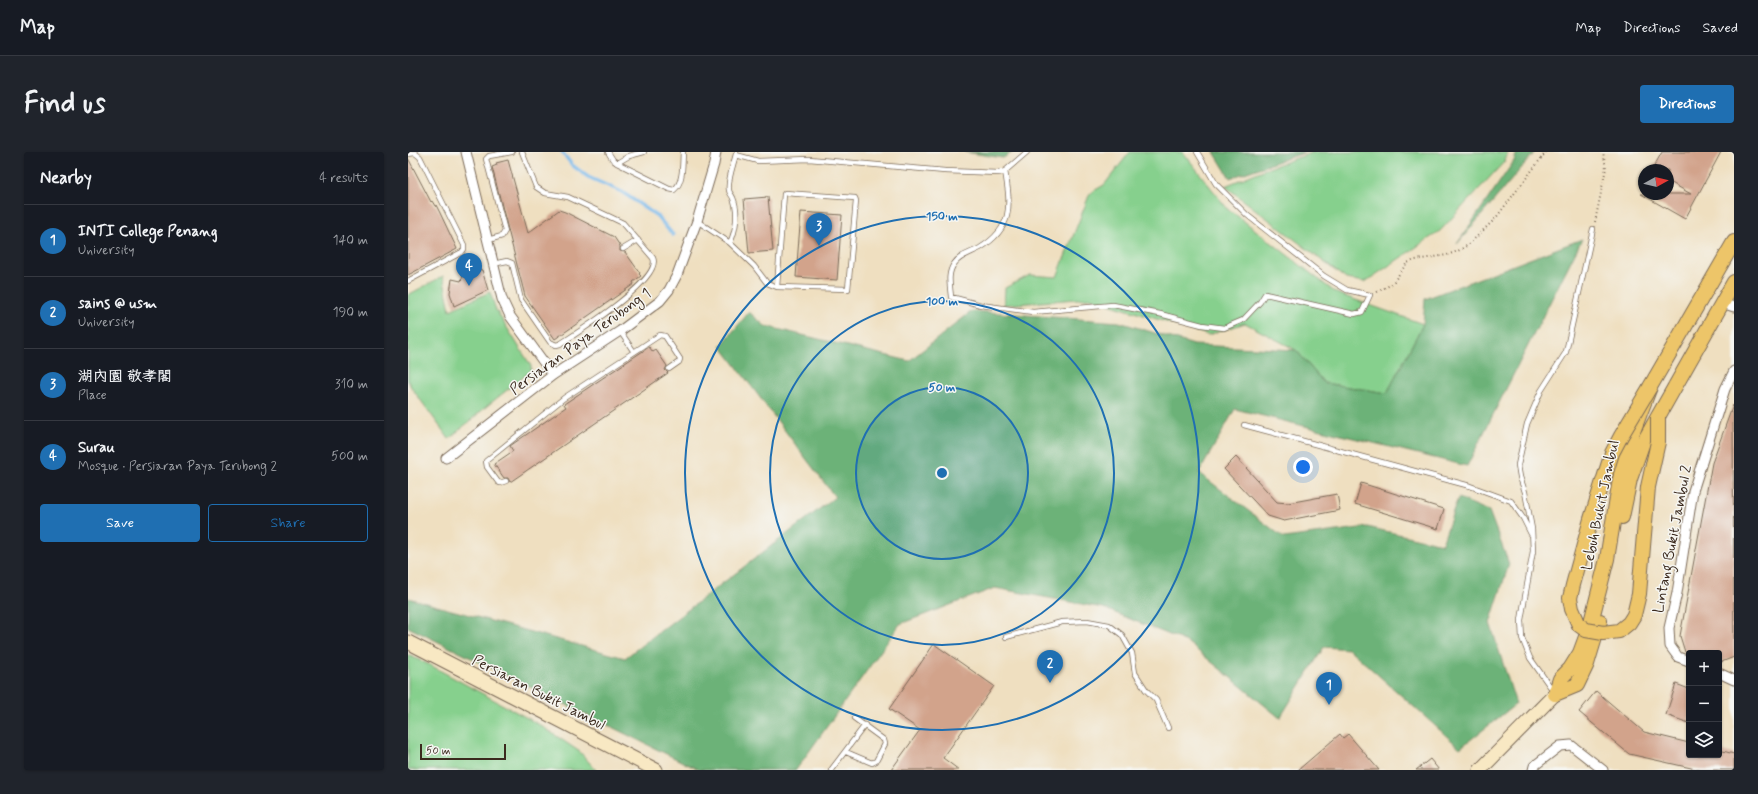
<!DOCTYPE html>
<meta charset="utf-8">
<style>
:root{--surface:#171b24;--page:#20242c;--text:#f1f3f6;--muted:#9ea1a6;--line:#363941;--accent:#1f6fb2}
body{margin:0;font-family:Mynerve,"LXGW WenKai TC",sans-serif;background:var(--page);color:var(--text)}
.controls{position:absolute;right:12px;bottom:12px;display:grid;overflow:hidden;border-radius:4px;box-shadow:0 1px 3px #0004}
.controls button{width:36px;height:36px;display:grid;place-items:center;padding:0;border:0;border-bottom:1px solid var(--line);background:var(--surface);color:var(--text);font:20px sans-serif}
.compass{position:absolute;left:1230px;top:12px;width:36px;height:36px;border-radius:50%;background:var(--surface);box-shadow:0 1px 3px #0004;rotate:82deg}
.scale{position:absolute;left:12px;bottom:10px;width:86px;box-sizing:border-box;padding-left:4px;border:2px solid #3b2a1e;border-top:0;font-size:11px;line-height:14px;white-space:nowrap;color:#3b2a1e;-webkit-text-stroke:3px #f6f6f2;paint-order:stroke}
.you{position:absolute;left:895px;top:315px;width:14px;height:14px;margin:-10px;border:3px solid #fff;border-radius:50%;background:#1a73e8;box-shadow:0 0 0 6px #1a73e833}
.badge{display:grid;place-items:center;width:26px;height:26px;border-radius:50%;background:var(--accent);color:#fff;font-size:13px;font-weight:700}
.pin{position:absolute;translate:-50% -33px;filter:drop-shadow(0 1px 2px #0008)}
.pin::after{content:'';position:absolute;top:21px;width:14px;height:12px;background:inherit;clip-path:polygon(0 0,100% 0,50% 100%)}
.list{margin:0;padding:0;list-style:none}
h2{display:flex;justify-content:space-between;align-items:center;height:52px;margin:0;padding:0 16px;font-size:17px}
h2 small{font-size:13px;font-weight:400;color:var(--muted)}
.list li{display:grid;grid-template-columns:26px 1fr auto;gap:12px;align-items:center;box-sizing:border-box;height:72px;padding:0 16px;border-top:1px solid var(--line)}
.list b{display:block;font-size:15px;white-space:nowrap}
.list p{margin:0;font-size:13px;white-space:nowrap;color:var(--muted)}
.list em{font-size:13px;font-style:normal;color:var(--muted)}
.actions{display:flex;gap:8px;padding:12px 16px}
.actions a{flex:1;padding:9px 0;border:1px solid var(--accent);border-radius:4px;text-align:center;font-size:14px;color:var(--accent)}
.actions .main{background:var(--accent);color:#fff}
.icon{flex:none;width:22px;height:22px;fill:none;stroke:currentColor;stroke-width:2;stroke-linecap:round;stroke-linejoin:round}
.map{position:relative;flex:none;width:1326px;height:618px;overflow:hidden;border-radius:4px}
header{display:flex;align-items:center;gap:24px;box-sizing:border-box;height:56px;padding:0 20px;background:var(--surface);border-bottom:1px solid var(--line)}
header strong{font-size:19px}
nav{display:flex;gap:22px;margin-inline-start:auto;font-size:14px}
.intro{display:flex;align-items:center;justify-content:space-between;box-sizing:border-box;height:96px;padding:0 24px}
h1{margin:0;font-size:28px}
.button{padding:10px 18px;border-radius:4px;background:var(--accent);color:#fff;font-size:14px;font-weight:700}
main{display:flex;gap:24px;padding:0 24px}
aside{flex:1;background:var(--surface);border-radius:4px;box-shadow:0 1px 3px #0004}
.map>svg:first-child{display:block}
.green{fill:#86d08d;stroke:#607d56}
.forest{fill:#6cb278;stroke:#546e4b}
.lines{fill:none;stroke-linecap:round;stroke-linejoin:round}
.stream{stroke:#75b7ea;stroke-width:3.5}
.building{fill:#d2a38b}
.lane-casing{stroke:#7a6957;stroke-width:6}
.street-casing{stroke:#7a6957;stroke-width:11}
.secondary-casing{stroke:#7a6957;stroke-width:15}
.primary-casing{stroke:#7a6957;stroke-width:16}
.path{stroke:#7a6957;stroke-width:2;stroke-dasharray:1 3;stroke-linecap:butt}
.lane{stroke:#fff;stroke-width:4.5}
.street{stroke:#fff;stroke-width:9}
.secondary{stroke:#f8e8c3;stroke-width:13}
.primary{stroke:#edc569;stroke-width:14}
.primary-bridge-casing{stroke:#7a6957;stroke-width:16;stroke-linecap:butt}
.primary-bridge{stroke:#edc569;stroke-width:14}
.ring{fill:none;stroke:#1f6fb2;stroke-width:2}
.labels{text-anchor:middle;stroke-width:3;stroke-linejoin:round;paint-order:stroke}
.street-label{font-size:15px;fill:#3b2a1e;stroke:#f6f6f2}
.centre{fill:#1f6fb2;stroke:#f6f6f2;stroke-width:2}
.ring-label{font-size:12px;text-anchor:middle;font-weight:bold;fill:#1f6fb2;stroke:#f6f6f2;stroke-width:3;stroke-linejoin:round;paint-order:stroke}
</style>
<header>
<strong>Map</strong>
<nav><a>Map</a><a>Directions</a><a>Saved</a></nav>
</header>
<div class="intro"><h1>Find us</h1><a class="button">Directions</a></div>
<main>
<aside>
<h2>Nearby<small>4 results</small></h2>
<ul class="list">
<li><span class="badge">1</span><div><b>INTI College Penang</b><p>University</p></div><em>140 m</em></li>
<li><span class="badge">2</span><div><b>sains @ usm</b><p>University</p></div><em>190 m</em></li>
<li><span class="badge">3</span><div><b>湖內園 敬孝閣</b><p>Place</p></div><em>310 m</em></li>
<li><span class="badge">4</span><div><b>Surau</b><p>Mosque · Persiaran Paya Terubong 2</p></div><em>500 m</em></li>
</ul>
<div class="actions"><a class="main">Save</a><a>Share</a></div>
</aside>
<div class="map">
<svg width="1326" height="618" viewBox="0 0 1326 618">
<rect width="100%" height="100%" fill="#f6f6f2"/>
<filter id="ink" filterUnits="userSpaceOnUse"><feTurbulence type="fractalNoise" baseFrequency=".025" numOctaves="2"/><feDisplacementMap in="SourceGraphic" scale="8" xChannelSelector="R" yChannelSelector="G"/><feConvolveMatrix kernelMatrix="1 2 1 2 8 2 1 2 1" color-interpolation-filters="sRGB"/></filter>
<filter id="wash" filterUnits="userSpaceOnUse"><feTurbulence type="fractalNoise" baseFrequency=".012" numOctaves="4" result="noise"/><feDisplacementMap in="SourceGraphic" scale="16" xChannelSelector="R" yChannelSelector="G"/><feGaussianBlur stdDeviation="0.9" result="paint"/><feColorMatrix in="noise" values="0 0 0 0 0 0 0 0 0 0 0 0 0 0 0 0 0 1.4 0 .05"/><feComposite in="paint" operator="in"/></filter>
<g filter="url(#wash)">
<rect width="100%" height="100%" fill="#efdfc0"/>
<path class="green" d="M 722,0 L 775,0 L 818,55 L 928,141 L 1015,172 L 979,241 L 916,231 L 888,198 L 837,171 L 800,183 L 681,146 L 596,153 L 597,136 L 622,123 L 649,125 L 682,41 L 696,33 Z
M 906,0 L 1100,0 L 1097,9 L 1032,79 L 957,130 L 938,127 L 817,34 L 855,18 Z
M 35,124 L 42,158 L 82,140 L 88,158 L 123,214 L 123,218 L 118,223 L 79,254 L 41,287 L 3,235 L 0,228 L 0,143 Z
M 0,503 L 22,513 L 132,573 L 172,600 L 188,618 L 0,618 Z"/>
<path class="forest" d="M 557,0 L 605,0 L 595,6 Z
M 806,0 L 898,0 L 822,26 Z
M 1109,0 L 1127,0 L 1049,92 L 1106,9 Z
M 1174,87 L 1059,314 L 827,257 L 791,321 L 876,386 L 959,375 L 1034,392 L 1050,346 L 1081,359 L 1101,412 L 1082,471 L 1108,552 L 1052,596 L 941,497 L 916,495 L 872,566 L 779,490 L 695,456 L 587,436 L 492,472 L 388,618 L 291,618 L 0,475 L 0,446 L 217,506 L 427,345 L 313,194 L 341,160 L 357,174 L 501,209 L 564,159 L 711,170 L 786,193 L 888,198 L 916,231 L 979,241 L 1015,172 L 1017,147 Z"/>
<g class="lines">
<path class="stream" d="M 154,0 L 164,13 L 180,25 L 214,40 L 249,64 L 265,83"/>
</g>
<g id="blocks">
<path class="building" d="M 1254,0 L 1313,0 L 1277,67 L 1233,42 L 1283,42 L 1260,29 L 1260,18 L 1244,18 Z
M 0,6 L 23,50 L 24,49 L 27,54 L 28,53 L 32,61 L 49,97 L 0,123 Z
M 100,8 L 120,81 L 151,58 L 157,60 L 206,85 L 212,94 L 212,99 L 217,100 L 232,121 L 231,122 L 233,124 L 225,130 L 226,132 L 147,187 L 117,144 L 84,15 L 89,13 L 88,11 Z
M 360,45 L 365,99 L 341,101 L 336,47 Z
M 393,60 L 434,63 L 429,128 L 388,125 Z
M 58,115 L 74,118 L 80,138 L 46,154 L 42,141 L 44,127 L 53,129 Z
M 241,195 L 245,200 L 248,198 L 259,214 L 257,218 L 260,221 L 102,330 L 100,326 L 96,326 L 86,312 L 105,299 L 102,294 L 158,255 L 156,252 Z
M 1325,253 L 1326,505 L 1311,511 L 1311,501 L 1282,501 L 1277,500 L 1272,484 L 1304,311 Z
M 828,305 L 869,350 L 880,351 L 929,342 L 932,358 L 876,369 L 860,364 L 816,317 Z
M 953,331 L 1036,357 L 1030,377 L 947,352 Z
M 526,492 L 586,534 L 535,606 L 551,618 L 483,618 L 512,578 L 481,557 Z
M 1268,532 L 1281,537 L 1281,571 L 1258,563 Z
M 1188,539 L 1236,580 L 1281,591 L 1281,603 L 1311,603 L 1311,598 L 1326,602 L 1326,618 L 1292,618 L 1221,602 L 1171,560 Z
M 932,582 L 935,586 L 940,582 L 971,618 L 890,618 Z
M 1022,607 L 1031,618 L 1008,618 Z"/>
</g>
</g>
<g filter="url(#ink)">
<use href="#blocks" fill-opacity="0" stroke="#7a6957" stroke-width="1"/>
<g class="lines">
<g class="lane-casing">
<path id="lane" d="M 200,0 L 205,8 L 209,11 L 261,37 L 266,38 C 276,30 274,12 275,0
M 0,2 L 7,1 L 12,5 L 56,93 L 56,97 L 54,100 L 0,129
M 328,3 L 350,9 L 401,7 L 537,19 L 591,21 L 597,19 L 619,0
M 209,11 L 221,4 L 236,0
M 597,19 C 603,54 605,76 572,96 C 563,101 552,103 546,112 C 539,122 542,133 543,145 L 573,153 L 625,160 L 705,153 L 752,162 L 794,173 L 816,176 L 835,168 L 852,150 L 857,142 L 946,162 L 954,160 L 962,143 L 939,138 L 916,124 L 839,63 L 808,32 L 789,0
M 377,41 L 447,46 L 448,49 L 440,137 L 369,135 L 376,42 Z
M 289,69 L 322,91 L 346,114 L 359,131 L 369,135
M 80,88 L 94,84 L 97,79 L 78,7 L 81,4 L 104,0
M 322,91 C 328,78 331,60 325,46 C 324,43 321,41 321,38 C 319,29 326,11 328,2
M 215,97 L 230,88
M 85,112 L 99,109 L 104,111 L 113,148 L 142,190 L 148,193 L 152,192 C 169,181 255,127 245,106 L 215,71 L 160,45 L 137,41 L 128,35 L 114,0
M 212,179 L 226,200
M 836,273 L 1062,334 L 1103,349 L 1115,366 L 1123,382
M 98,329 L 92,331 L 90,330 L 79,315 L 78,309 L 156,246 L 252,183 L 257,184 L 272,207 L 271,210 L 261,217
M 598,485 L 654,470 L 679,469 L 701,473 L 714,483 L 724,501 L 727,521 L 738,538 L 748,548 L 760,576
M 1146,540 L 1122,506 L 1114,486 L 1113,468 L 1125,399 L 1124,377 L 1117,340 L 1112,325 L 1110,313 L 1119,272 L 1133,239 L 1158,200 L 1185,77
M 438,600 L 464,611 L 468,609 L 477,592 L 476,588 L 446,566
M 423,618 L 457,573"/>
</g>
<g class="street-casing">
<path id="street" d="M 58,0 L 94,147 L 102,164 L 145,223
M 1314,151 L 1326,155
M 38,306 L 145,223 L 212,179 L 252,149 L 261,138 L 269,123 L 289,69 L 306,12 L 308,0
M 1281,509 L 1270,505 L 1262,494 L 1261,476 L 1269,441 L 1285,339 L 1317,237 L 1326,219
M 1311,521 L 1326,528
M 1125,618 L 1126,614 L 1152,594 L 1163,593 L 1195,618"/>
</g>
<g class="secondary-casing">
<path id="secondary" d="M 0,490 L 248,618
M 1072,618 L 1147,542"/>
</g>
<g class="primary-casing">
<path id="primary" d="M 1214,365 L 1222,327 L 1234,293 L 1326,130
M 1147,542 L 1152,527 L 1162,517 L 1172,501 L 1182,474 L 1199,407 L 1216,303 L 1242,235 L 1326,90
M 1147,542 L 1169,533 L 1179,512 L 1192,469"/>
</g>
<path class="path" d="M 1187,70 L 1198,16 L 1195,0
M 969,140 L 984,132 L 999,111 L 1007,108 L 1039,103 L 1050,99 L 1060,93 L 1087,67 L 1138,0"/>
<use href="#lane" class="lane"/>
<use href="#street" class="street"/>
<use href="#secondary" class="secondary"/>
<use href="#primary" class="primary"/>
<g class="primary-bridge-casing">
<path id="primary-bridge" d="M 1242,235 L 1213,284 L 1204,301 L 1183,367 L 1165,433 L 1162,446 L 1164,457 L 1171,473 L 1178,478 L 1195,481 L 1211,479 L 1221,471 L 1226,463 L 1231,442 L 1240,335 L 1250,290 L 1250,265"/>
</g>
<use href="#primary-bridge" class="primary-bridge"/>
</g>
</g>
<circle cx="534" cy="321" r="86" fill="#1f6fb2" fill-opacity=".12"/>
<g class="ring">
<circle cx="534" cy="321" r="86"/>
<circle cx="534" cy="321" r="172"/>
<circle cx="534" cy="321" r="257"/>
</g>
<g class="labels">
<g class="street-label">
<text transform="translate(172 189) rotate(-36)" y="5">Persiaran Paya Terubong 1</text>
<text transform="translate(1192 353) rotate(-78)" y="5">Lebuh Bukit Jambul</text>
<text transform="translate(1264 387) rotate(-79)" y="5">Lintang Bukit Jambul 2</text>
<text transform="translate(131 540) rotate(27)" y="5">Persiaran Bukit Jambul</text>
</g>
</g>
<circle cx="534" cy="321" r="6" class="centre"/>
<g class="ring-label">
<text x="534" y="68">150 m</text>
<text x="534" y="153">100 m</text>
<text x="534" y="239">50 m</text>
</g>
</svg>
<div class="controls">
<button>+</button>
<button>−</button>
<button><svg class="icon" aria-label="layers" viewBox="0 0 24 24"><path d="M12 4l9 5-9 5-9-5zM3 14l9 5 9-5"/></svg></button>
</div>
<svg class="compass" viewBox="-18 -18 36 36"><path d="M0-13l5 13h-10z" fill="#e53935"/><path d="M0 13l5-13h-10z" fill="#9ea1a6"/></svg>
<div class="scale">50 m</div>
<div class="you"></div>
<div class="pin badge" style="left:921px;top:553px">1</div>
<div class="pin badge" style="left:642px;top:531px">2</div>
<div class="pin badge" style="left:411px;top:94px">3</div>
<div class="pin badge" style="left:61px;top:134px">4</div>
</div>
</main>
